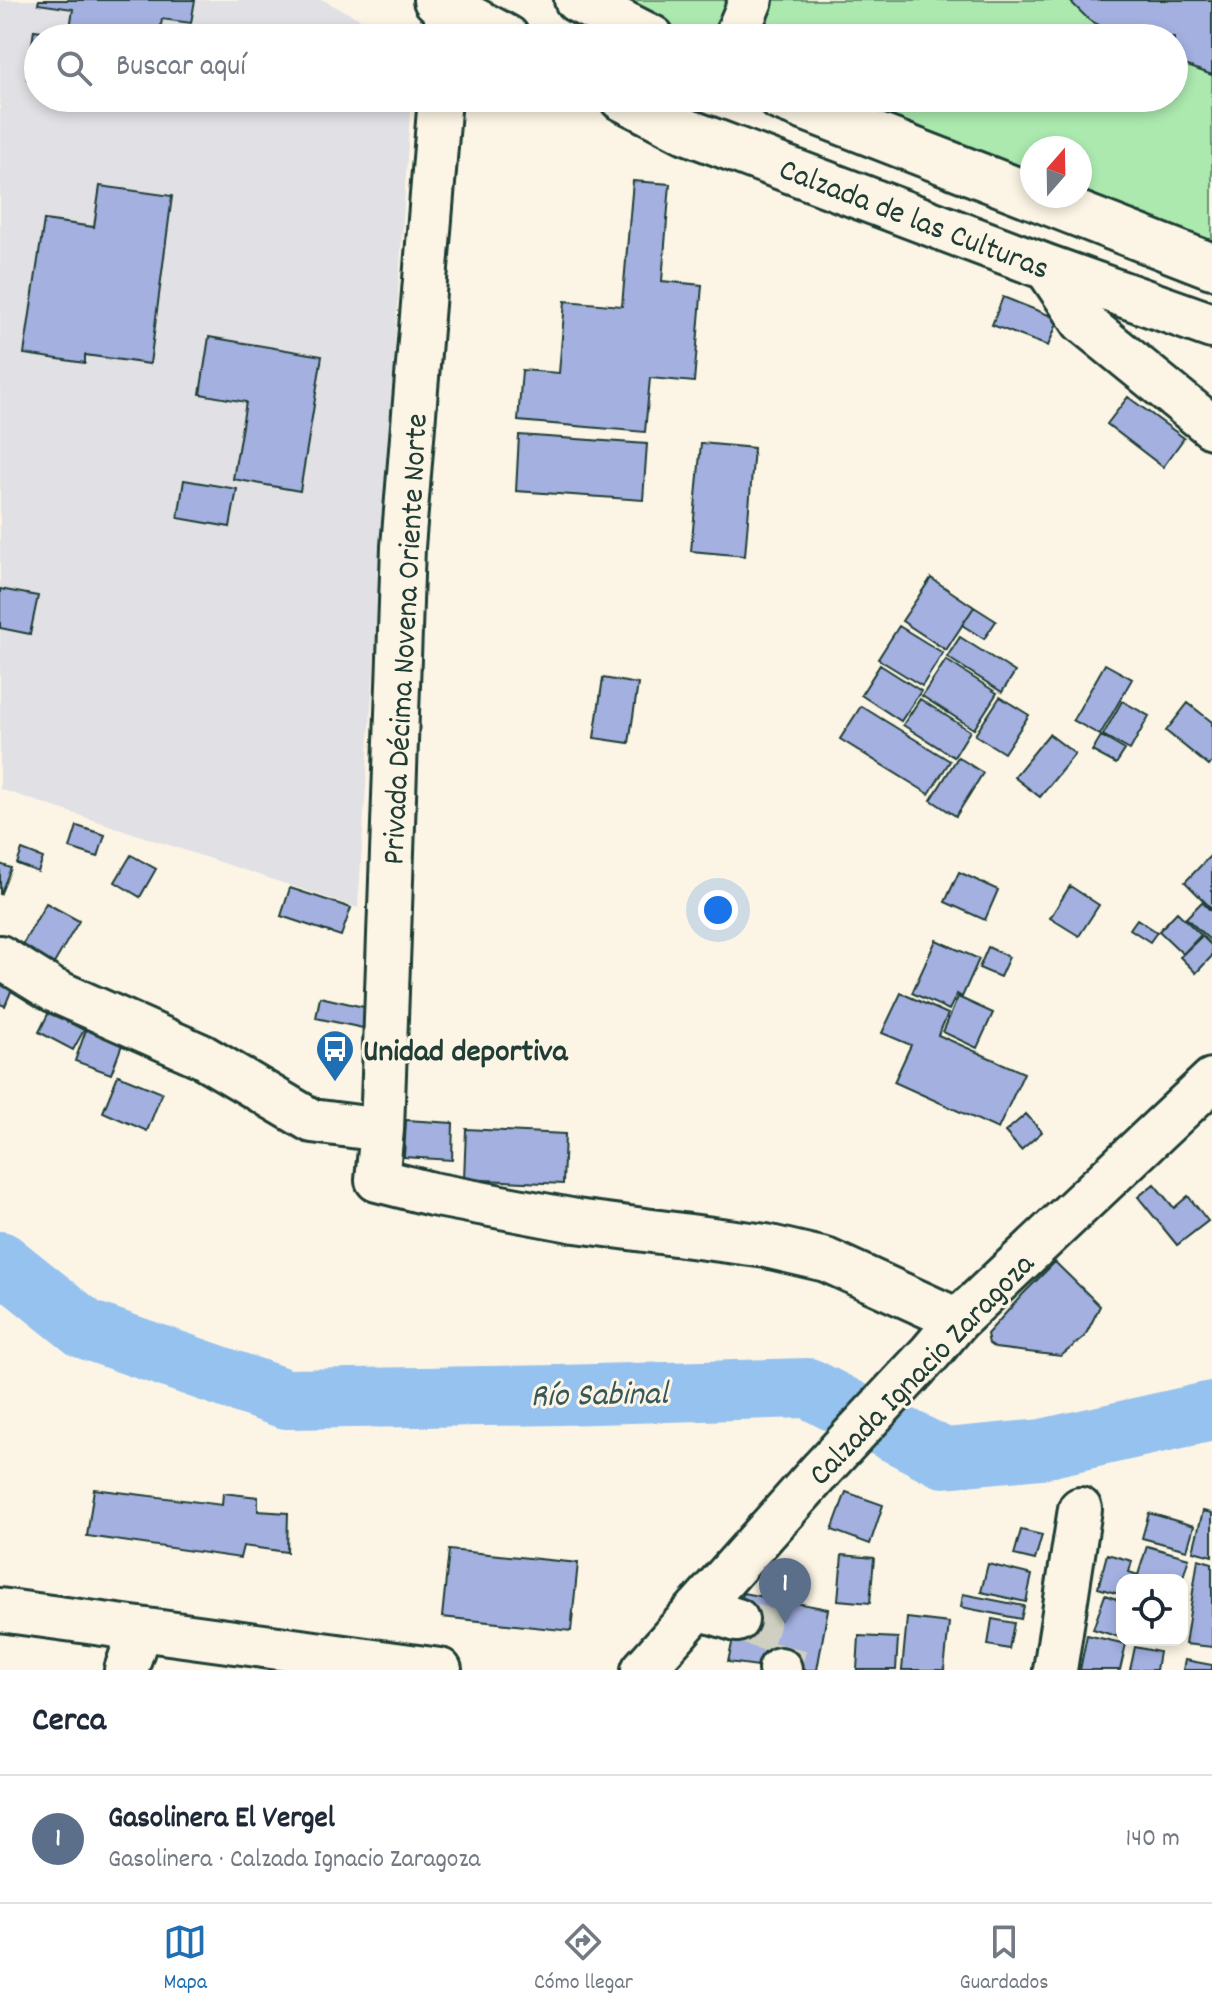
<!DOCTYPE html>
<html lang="es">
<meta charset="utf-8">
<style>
:root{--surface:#fff;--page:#f6f6f7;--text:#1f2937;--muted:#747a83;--line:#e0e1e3;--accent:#1f6fb2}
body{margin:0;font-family:Dekko,sans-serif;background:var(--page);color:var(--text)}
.controls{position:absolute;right:24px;bottom:24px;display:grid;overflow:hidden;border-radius:16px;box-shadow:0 4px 12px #0003}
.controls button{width:72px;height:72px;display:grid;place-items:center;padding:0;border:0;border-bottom:2px solid var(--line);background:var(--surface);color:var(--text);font:40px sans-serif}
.compass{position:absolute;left:1020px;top:136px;width:72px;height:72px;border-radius:50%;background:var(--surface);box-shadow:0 4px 12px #0003;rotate:20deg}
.you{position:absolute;left:718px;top:910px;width:28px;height:28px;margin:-20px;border:6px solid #fff;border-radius:50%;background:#1a73e8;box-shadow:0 0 0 12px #1a73e833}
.badge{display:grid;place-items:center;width:52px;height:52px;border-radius:50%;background:var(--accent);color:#fff;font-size:26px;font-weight:700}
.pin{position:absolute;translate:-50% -66px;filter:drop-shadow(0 2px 4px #0008)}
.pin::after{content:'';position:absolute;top:42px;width:28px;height:24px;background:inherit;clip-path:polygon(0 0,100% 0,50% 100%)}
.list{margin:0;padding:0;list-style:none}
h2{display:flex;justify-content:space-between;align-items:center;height:104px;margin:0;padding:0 32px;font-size:34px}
h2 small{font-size:26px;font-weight:400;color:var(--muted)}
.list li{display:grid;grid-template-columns:52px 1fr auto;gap:24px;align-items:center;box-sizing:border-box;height:128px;padding:0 32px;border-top:2px solid var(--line)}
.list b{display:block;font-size:30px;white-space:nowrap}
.list p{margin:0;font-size:26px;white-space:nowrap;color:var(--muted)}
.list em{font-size:26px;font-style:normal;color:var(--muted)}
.icon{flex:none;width:44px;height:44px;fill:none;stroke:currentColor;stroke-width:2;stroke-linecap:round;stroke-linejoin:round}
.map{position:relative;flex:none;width:1212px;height:1670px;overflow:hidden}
.search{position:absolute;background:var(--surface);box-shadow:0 4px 12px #0003;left:24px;right:24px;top:24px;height:88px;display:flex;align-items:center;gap:20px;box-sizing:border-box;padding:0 28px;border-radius:44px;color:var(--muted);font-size:30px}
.sheet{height:232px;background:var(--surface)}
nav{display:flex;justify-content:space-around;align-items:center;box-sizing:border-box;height:112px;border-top:2px solid var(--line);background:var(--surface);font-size:22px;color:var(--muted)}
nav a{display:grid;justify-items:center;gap:4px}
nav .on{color:var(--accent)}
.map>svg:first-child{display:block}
.built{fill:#e1e0e4}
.green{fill:#abe9af;stroke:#659372;stroke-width:2}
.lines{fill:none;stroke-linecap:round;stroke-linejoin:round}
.river{stroke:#96c2ef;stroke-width:60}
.building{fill:#a3b0e0;stroke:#1f3d34;stroke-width:2}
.minor-tunnel{stroke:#d0d0c2;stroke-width:42;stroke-dasharray:42 21;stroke-linecap:butt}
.minor-casing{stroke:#1f3d34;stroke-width:48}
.major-casing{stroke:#1f3d34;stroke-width:50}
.minor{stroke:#fcf5e5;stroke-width:42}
.major{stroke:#fcf5e5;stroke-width:44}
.labels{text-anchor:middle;stroke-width:6;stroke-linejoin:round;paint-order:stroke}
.street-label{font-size:32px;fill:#1f3d34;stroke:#fcf5e5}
.poi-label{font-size:32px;font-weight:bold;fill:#1f3d34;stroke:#fcf5e5;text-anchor:start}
.water-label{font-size:34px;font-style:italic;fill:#375859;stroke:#fcf5e5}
</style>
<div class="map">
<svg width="1212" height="1670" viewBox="0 0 1212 1670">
<rect width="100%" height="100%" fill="#fcf5e5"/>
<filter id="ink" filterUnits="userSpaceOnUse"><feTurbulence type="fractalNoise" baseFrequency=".0125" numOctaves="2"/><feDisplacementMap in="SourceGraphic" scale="16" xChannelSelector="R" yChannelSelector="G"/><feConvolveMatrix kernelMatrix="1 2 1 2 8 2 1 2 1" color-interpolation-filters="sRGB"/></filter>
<g filter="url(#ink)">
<path class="built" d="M 0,0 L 323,0 L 397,38 L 38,38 L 38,98 L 411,98 L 358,908 L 0,789 Z"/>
<path class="green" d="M 615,0 L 1212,0 L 1212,254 L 1080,196 L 1080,148 L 1032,148 L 1032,181 L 826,98 L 1174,98 L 1174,38 L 691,38 Z"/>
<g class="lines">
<path class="river" d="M 0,1261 L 85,1329 L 286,1399 L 559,1395 L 808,1388 L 944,1458 L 1042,1449 L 1212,1411"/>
</g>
<path class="building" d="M 39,0 L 195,0 L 191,23 L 162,19 L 159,38 L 38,38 L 38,81 L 27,79 L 34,30 L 69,35 L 73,9 L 38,4 Z
M 1069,0 L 1212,0 L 1212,75 L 1174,61 L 1174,38 L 1124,38 L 1089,20 Z
M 633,181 L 670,184 L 662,281 L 702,285 L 694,382 L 650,378 L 645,432 L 518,421 L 522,370 L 559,373 L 565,301 L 622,306 Z
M 100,186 L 172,196 L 150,364 L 85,355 L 85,363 L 24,354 L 44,220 L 94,227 Z
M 1003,297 L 1059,319 L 1048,346 L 992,325 Z
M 209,337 L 322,356 L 300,491 L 233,479 L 246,402 L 200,394 Z
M 1128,397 L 1184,438 L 1163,467 L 1107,424 Z
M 519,435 L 647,444 L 643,500 L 516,491 Z
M 701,443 L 754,448 L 745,556 L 691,551 Z
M 184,480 L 237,489 L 230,527 L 178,518 Z
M 931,578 L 974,607 L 946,650 L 902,621 Z
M 0,589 L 38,596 L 30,634 L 0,628 Z
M 974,607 L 996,621 L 984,639 L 962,625 Z
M 899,626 L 943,653 L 922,686 L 878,659 Z
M 960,637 L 1015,672 L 1002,692 L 947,657 Z
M 946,660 L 997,693 L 974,729 L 922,696 Z
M 1105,664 L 1132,679 L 1100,735 L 1073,720 Z
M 880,665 L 921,691 L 901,721 L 861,695 Z
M 603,678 L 638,684 L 629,743 L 594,738 Z
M 1000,697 L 1029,715 L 1004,753 L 975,735 Z
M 920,699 L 970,731 L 954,757 L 903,725 Z
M 1122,701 L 1149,716 L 1130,750 L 1103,735 Z
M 1188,703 L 1212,722 L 1212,762 L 1209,766 L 1166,731 Z
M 861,706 L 950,761 L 929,794 L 840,739 Z
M 1049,734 L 1075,754 L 1040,797 L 1014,777 Z
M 1101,736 L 1125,750 L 1116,764 L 1092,751 Z
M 958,757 L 983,773 L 956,816 L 931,800 Z
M 77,826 L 105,835 L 98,857 L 70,848 Z
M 22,850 L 43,858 L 38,872 L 17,864 Z
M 131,855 L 156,869 L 140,897 L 115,882 Z
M 1211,855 L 1212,855 L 1212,909 L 1185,882 Z
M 0,864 L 11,868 L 0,895 Z
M 959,872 L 998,890 L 985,920 L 945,902 Z
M 1070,886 L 1099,905 L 1079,936 L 1050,918 Z
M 290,888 L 351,908 L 341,936 L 281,916 Z
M 1202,902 L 1212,912 L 1212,942 L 1186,918 Z
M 46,903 L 79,921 L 52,967 L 20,949 Z
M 1177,912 L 1201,935 L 1183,954 L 1159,931 Z
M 1137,919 L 1157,932 L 1150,942 L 1130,929 Z
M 1202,936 L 1212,946 L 1212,956 L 1196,973 L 1180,957 Z
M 936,940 L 979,959 L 962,997 L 957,994 L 949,1010 L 912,993 Z
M 988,947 L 1009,957 L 1000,977 L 979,968 Z
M 0,970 L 17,977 L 5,1006 L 0,1004 Z
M 901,993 L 948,1014 L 938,1035 L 1024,1073 L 998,1129 L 894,1082 L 911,1045 L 882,1033 Z
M 320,997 L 368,1008 L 363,1028 L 316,1018 Z
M 958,997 L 993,1013 L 977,1048 L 943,1032 Z
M 49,1012 L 84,1030 L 73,1050 L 39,1032 Z
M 92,1013 L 129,1026 L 111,1074 L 75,1061 Z
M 118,1075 L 162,1093 L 147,1131 L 103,1112 Z
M 1026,1114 L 1042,1132 L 1021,1150 L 1005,1132 Z
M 406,1120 L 453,1123 L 452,1160 L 404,1157 Z
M 466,1129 L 565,1134 L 563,1184 L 464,1179 Z
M 1154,1184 L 1174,1208 L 1188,1196 L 1208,1221 L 1177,1245 L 1138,1197 Z
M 1055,1262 L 1100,1306 L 1085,1336 L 1061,1356 L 995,1348 L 989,1344 L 987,1334 L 1023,1294 Z
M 94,1489 L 222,1505 L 223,1493 L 258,1497 L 258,1511 L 288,1513 L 287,1552 L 243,1546 L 240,1558 L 87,1536 Z
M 846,1492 L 883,1505 L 870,1544 L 832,1530 Z
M 1203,1511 L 1212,1513 L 1212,1556 L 1193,1551 Z
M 1149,1513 L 1194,1526 L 1187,1550 L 1142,1538 Z
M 1021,1530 L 1042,1535 L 1035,1560 L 1014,1555 Z
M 1147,1546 L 1189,1558 L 1182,1580 L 1122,1580 L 1122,1595 L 1098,1588 L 1107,1554 L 1132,1561 L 1129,1572 L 1138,1575 Z
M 449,1550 L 578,1563 L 571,1631 L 442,1617 Z
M 842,1555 L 874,1558 L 870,1603 L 838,1600 Z
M 1198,1559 L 1212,1563 L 1212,1647 L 1185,1644 Z
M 988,1564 L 1032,1575 L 1026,1602 L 981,1592 Z
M 743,1593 L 828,1609 L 817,1670 L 789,1670 L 728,1662 Z
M 963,1594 L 1024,1606 L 1021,1619 L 961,1607 Z
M 1105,1595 L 1122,1601 L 1122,1638 L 1093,1629 Z
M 907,1618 L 949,1623 L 944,1670 L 902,1670 Z
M 992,1619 L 1014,1623 L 1009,1649 L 988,1645 Z
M 1087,1635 L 1126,1644 L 1120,1670 L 1080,1670 Z
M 859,1636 L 898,1638 L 896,1670 L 857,1670 Z
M 1135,1647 L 1159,1652 L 1156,1670 L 1130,1670 Z
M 1185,1660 L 1212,1665 L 1212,1670 L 1183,1670 Z"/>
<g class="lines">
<path class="minor-tunnel" d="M 737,1620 L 788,1636 L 780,1669"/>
<g class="minor-casing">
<path id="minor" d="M 445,38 L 447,7 L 451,0
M 735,38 L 751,0
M 440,98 L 403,547 L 382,1130 L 377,1180 L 432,1194 L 576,1221 L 766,1246 L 826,1260 L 958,1320
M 1046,267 L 1083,322 L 1212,427
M 0,957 L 53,990 L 202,1056 L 312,1121 L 382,1130
M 698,1608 L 737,1620
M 0,1610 L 440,1670
M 126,1670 L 140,1629
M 643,1670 L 822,1469 L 931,1352 L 958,1320 L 1212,1080
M 780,1670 L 780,1669
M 1055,1670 L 1080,1509"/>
</g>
<g class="major-casing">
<path id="major" d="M 436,0 L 507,38
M 577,0 L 652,38
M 622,98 L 686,131 L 1046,267 L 1212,326
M 780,98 L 1212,266"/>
</g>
<use href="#minor" class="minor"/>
<use href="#major" class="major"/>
</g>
</g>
<defs>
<g id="bus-pin" transform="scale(2)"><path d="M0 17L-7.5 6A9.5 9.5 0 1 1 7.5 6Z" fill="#1f6fb2" stroke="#fcf5e5"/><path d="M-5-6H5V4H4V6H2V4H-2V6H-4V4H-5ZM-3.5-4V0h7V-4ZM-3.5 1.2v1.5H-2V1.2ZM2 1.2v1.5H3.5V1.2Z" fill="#fff"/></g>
</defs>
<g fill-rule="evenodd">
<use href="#bus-pin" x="335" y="1049"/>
</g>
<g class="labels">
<g class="street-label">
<text transform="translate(915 217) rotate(21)" y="11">Calzada de las Culturas</text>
<text transform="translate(403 639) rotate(-87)" y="11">Privada Décima Novena Oriente Norte</text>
<text transform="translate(920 1368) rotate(-46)" y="11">Calzada Ignacio Zaragoza</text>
</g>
<g class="poi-label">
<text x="363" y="1060">Unidad deportiva</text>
</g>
<g class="water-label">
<text transform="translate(599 1392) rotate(-1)" y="12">Río Sabinal</text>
</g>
</g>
</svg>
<div class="controls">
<button><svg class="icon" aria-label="locate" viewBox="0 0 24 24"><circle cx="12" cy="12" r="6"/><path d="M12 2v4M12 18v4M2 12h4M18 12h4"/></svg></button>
</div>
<svg class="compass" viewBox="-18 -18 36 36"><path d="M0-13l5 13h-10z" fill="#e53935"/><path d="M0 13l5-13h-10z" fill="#747a83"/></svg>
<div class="you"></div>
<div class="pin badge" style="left:785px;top:1624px;background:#5c6f8a">1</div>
<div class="search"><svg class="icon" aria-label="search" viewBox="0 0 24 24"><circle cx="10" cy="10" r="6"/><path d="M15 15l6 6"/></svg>Buscar aquí</div>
</div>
<section class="sheet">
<h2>Cerca<small></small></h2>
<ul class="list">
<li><span class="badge" style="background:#5c6f8a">1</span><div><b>Gasolinera El Vergel</b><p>Gasolinera · Calzada Ignacio Zaragoza</p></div><em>140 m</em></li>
</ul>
</section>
<nav>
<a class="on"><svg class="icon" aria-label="map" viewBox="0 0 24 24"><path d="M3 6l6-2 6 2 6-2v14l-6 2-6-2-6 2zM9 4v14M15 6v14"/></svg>Mapa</a>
<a><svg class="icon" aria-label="directions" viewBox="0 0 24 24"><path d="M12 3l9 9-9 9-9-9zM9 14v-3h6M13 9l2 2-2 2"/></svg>Cómo llegar</a>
<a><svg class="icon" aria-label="saved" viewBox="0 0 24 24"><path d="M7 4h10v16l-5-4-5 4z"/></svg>Guardados</a>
</nav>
